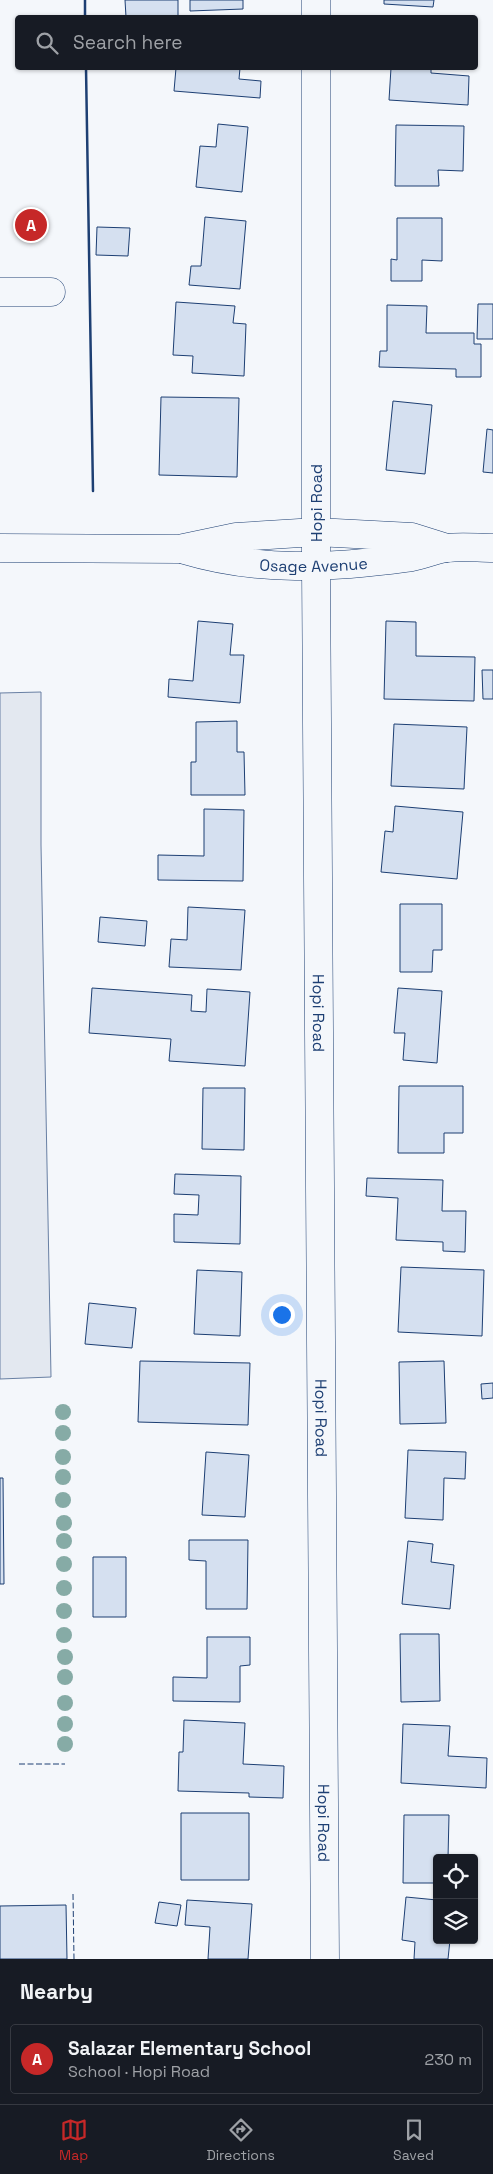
<!DOCTYPE html>
<meta charset="utf-8">
<style>
:root{--surface:#171b24;--page:#242831;--text:#f1f3f6;--muted:#9ea1a6;--line:#363941;--accent:#c62828}
body{margin:0;font-family:"Space Grotesk",sans-serif;background:var(--page);color:var(--text)}
.controls{position:absolute;right:15px;bottom:15px;display:grid;overflow:hidden;border-radius:5px;box-shadow:0 1px 4px #0004}
.controls button{width:45px;height:45px;display:grid;place-items:center;padding:0;border:0;border-bottom:1px solid var(--line);background:var(--surface);color:var(--text);font:25px sans-serif}
.you{position:absolute;left:281px;top:1314px;width:18px;height:18px;margin:-12px;border:4px solid #fff;border-radius:50%;background:#1a73e8;box-shadow:0 0 0 8px #1a73e833}
.badge{display:grid;place-items:center;width:32px;height:32px;border-radius:50%;background:var(--accent);color:#fff;font-size:16px;font-weight:700}
.pin{position:absolute;translate:-50% -50%;border:2px solid #fff;box-shadow:0 1px 5px #0006}
.list{margin:0;padding:0;list-style:none}
h2{display:flex;justify-content:space-between;align-items:center;height:65px;margin:0;padding:0 20px;font-size:21px}
h2 small{font-size:16px;font-weight:400;color:var(--muted)}
.list li{display:grid;grid-template-columns:32px 1fr auto;gap:15px;align-items:center;box-sizing:border-box;height:70px;margin:0 10px 10px;padding:0 10px;border:1px solid var(--line);border-radius:5px}
.list b{display:block;font-size:19px;white-space:nowrap}
.list p{margin:0;font-size:16px;white-space:nowrap;color:var(--muted)}
.list em{font-size:16px;font-style:normal;color:var(--muted)}
.icon{flex:none;width:28px;height:28px;fill:none;stroke:currentColor;stroke-width:2;stroke-linecap:round;stroke-linejoin:round}
.map{position:relative;flex:none;width:493px;height:1959px;overflow:hidden}
.search{position:absolute;background:var(--surface);box-shadow:0 1px 4px #0004;left:15px;right:15px;top:15px;height:55px;display:flex;align-items:center;gap:12px;box-sizing:border-box;padding:0 18px;border-radius:5px;color:var(--muted);font-size:19px}
.sheet{height:145px;background:var(--surface)}
nav{display:flex;justify-content:space-around;align-items:center;box-sizing:border-box;height:70px;border-top:1px solid var(--line);background:var(--surface);font-size:14px;color:var(--muted)}
nav a{display:grid;justify-items:center;gap:2px}
nav .on{color:var(--accent)}
.map>svg:first-child{display:block}
.parking{fill:#e3e8f0;stroke:#687fa3}
.building{fill:#d5e0f0;stroke:#1d3f73}
.lines{fill:none;stroke-linecap:round;stroke-linejoin:round}
.minor-casing{stroke:#1d3f73;stroke-width:29}
.minor{stroke:#f4f7fb;stroke-width:28}
.fence{stroke:#1d3f73;stroke-width:1;stroke-dasharray:6 2.5;stroke-linecap:butt}
.wall{stroke:#1d3f73;stroke-width:2.5}
.tree{fill:#86aba6}
.labels{text-anchor:middle;stroke-width:4;stroke-linejoin:round;paint-order:stroke}
.street-label{font-size:16px;fill:#1d3f73;stroke:#f4f7fb}
</style>
<div class="map">
<svg width="493" height="1959" viewBox="0 0 493 1959">
<rect width="100%" height="100%" fill="#f4f7fb"/>
<path class="parking" d="M 41,692 L 41,845 L 51,1377 L 0,1379 L 0,693 Z"/>
<path class="building" d="M 125,0 L 178,0 L 178,16 L 126,17 Z
M 190,0 L 243,0 L 243,9 L 190,11 Z
M 384,0 L 434,0 L 433,7 L 384,4 Z
M 176,68 L 240,68 L 239,79 L 261,81 L 260,98 L 174,91 Z
M 391,68 L 431,68 L 431,73 L 469,76 L 468,105 L 389,100 Z
M 218,124 L 248,127 L 242,192 L 196,187 L 200,146 L 216,147 Z
M 396,125 L 464,126 L 463,171 L 438,170 L 439,186 L 395,186 Z
M 205,217 L 246,221 L 240,289 L 189,285 L 191,266 L 201,266 Z
M 397,218 L 442,218 L 442,261 L 422,260 L 422,281 L 391,281 L 391,259 L 397,260 Z
M 97,227 L 130,228 L 128,256 L 96,255 Z
M 176,302 L 235,306 L 233,323 L 246,324 L 244,376 L 192,373 L 193,356 L 173,355 Z
M 478,304 L 493,304 L 493,339 L 477,339 Z
M 387,305 L 427,306 L 426,333 L 474,333 L 474,344 L 481,344 L 481,377 L 456,377 L 456,369 L 379,367 L 380,351 L 387,351 Z
M 161,397 L 239,398 L 237,477 L 159,475 Z
M 393,401 L 432,405 L 425,474 L 386,470 Z
M 487,429 L 493,430 L 493,473 L 483,472 Z
M 198,621 L 233,624 L 230,655 L 244,655 L 240,703 L 168,697 L 169,679 L 193,681 Z
M 386,621 L 416,622 L 416,656 L 475,657 L 474,701 L 384,699 Z
M 482,670 L 493,670 L 493,699 L 483,699 Z
M 237,721 L 237,752 L 244,752 L 245,795 L 191,795 L 191,762 L 196,762 L 196,722 Z
M 394,724 L 467,727 L 464,789 L 391,786 Z
M 395,806 L 463,812 L 457,879 L 381,872 L 385,831 L 393,832 Z
M 204,809 L 244,810 L 243,881 L 158,880 L 158,855 L 204,856 Z
M 400,904 L 442,904 L 442,950 L 433,950 L 432,972 L 400,972 Z
M 188,907 L 245,910 L 241,970 L 169,967 L 171,939 L 187,940 Z
M 100,917 L 147,921 L 145,946 L 98,942 Z
M 92,988 L 192,995 L 191,1011 L 206,1012 L 207,989 L 250,992 L 245,1066 L 169,1061 L 171,1039 L 89,1033 Z
M 398,988 L 442,991 L 437,1063 L 403,1060 L 405,1033 L 394,1033 Z
M 399,1086 L 463,1086 L 463,1133 L 444,1133 L 444,1153 L 398,1153 Z
M 203,1088 L 245,1088 L 244,1150 L 202,1149 Z
M 175,1174 L 241,1176 L 240,1244 L 174,1242 L 174,1214 L 198,1215 L 199,1195 L 174,1194 Z
M 367,1178 L 443,1180 L 442,1211 L 466,1211 L 465,1252 L 443,1251 L 443,1242 L 396,1240 L 398,1198 L 366,1196 Z
M 401,1267 L 484,1270 L 482,1336 L 398,1332 Z
M 197,1270 L 242,1272 L 240,1336 L 194,1334 Z
M 89,1303 L 136,1308 L 132,1348 L 85,1344 Z
M 140,1361 L 250,1363 L 248,1425 L 138,1422 Z
M 444,1361 L 446,1423 L 400,1424 L 399,1362 Z
M 493,1383 L 493,1398 L 482,1399 L 481,1384 Z
M 408,1450 L 466,1452 L 465,1479 L 444,1478 L 443,1520 L 405,1518 Z
M 206,1452 L 249,1455 L 245,1517 L 202,1515 Z
M 0,1478 L 3,1478 L 4,1584 L 0,1584 Z
M 189,1540 L 248,1540 L 247,1609 L 206,1609 L 206,1561 L 189,1560 Z
M 408,1541 L 433,1544 L 431,1562 L 454,1565 L 450,1609 L 402,1604 Z
M 93,1557 L 126,1557 L 126,1617 L 93,1617 Z
M 400,1634 L 439,1634 L 440,1701 L 401,1702 Z
M 207,1637 L 250,1637 L 250,1665 L 240,1666 L 240,1702 L 173,1701 L 173,1677 L 207,1678 Z
M 184,1720 L 245,1723 L 243,1764 L 284,1766 L 283,1798 L 249,1797 L 249,1793 L 178,1791 L 179,1752 L 183,1752 Z
M 403,1724 L 450,1726 L 448,1756 L 487,1758 L 486,1788 L 401,1783 Z
M 181,1813 L 249,1813 L 249,1880 L 181,1880 Z
M 404,1815 L 449,1815 L 448,1858 L 437,1858 L 437,1883 L 403,1883 Z
M 406,1897 L 437,1900 L 437,1940 L 450,1940 L 448,1959 L 414,1959 L 415,1942 L 402,1940 Z
M 187,1900 L 252,1904 L 248,1959 L 208,1959 L 210,1927 L 185,1925 Z
M 159,1902 L 181,1905 L 177,1926 L 155,1923 Z
M 66,1905 L 67,1959 L 0,1959 L 0,1906 Z"/>
<g class="lines">
<g class="minor-casing">
<g id="minor">
<path d="M 316,18 L 316,0"/>
<path id="s1" d="M 316,68 L 316,567 L 325,1959"/>
<path d="M 0,292 L 51,292"/>
<path d="M 0,548 L 179,549 L 236,537 L 316,532 L 412,537 L 447,548"/>
<path id="s2" d="M 185,550 C 258,572 332,568 406,558 C 420,556 433,550 447,548 C 462,546 478,548 493,548"/>
</g>
</g>
<use href="#minor" class="minor"/>
<path class="fence" d="M 19,1764 L 65,1764
M 73,1894 L 74,1959"/>
<path class="wall" d="M 85,0 L 85,18
M 86,68 L 93,491"/>
</g>
<g class="tree">
<circle cx="63" cy="1412" r="8"/>
<circle cx="63" cy="1433" r="8"/>
<circle cx="63" cy="1457" r="8"/>
<circle cx="63" cy="1477" r="8"/>
<circle cx="63" cy="1500" r="8"/>
<circle cx="64" cy="1523" r="8"/>
<circle cx="64" cy="1541" r="8"/>
<circle cx="64" cy="1564" r="8"/>
<circle cx="64" cy="1588" r="8"/>
<circle cx="64" cy="1611" r="8"/>
<circle cx="64" cy="1635" r="8"/>
<circle cx="65" cy="1657" r="8"/>
<circle cx="65" cy="1677" r="8"/>
<circle cx="65" cy="1703" r="8"/>
<circle cx="65" cy="1724" r="8"/>
<circle cx="65" cy="1744" r="8"/>
</g>
<g class="labels">
<g class="street-label">
<text transform="translate(316 503) rotate(-90)" y="6">Hopi Road</text>
<text dy="6" stroke="none"><textPath href="#s2" startOffset="130">Osage Avenue</textPath></text>
<text dy="6" stroke="none"><textPath href="#s1" startOffset="945">Hopi Road</textPath></text>
<text dy="6" stroke="none"><textPath href="#s1" startOffset="1350">Hopi Road</textPath></text>
<text dy="6" stroke="none"><textPath href="#s1" startOffset="1755">Hopi Road</textPath></text>
</g>
</g>
</svg>
<div class="controls">
<button><svg class="icon" aria-label="locate" viewBox="0 0 24 24"><circle cx="12" cy="12" r="6"/><path d="M12 2v4M12 18v4M2 12h4M18 12h4"/></svg></button>
<button><svg class="icon" aria-label="layers" viewBox="0 0 24 24"><path d="M12 4l9 5-9 5-9-5zM3 14l9 5 9-5"/></svg></button>
</div>
<div class="you"></div>
<div class="pin badge" style="left:31px;top:225px">A</div>
<div class="search"><svg class="icon" aria-label="search" viewBox="0 0 24 24"><circle cx="10" cy="10" r="6"/><path d="M15 15l6 6"/></svg>Search here</div>
</div>
<section class="sheet">
<h2>Nearby<small></small></h2>
<ul class="list">
<li><span class="badge">A</span><div><b>Salazar Elementary School</b><p>School · Hopi Road</p></div><em>230 m</em></li>
</ul>
</section>
<nav>
<a class="on"><svg class="icon" aria-label="map" viewBox="0 0 24 24"><path d="M3 6l6-2 6 2 6-2v14l-6 2-6-2-6 2zM9 4v14M15 6v14"/></svg>Map</a>
<a><svg class="icon" aria-label="directions" viewBox="0 0 24 24"><path d="M12 3l9 9-9 9-9-9zM9 14v-3h6M13 9l2 2-2 2"/></svg>Directions</a>
<a><svg class="icon" aria-label="saved" viewBox="0 0 24 24"><path d="M7 4h10v16l-5-4-5 4z"/></svg>Saved</a>
</nav>
